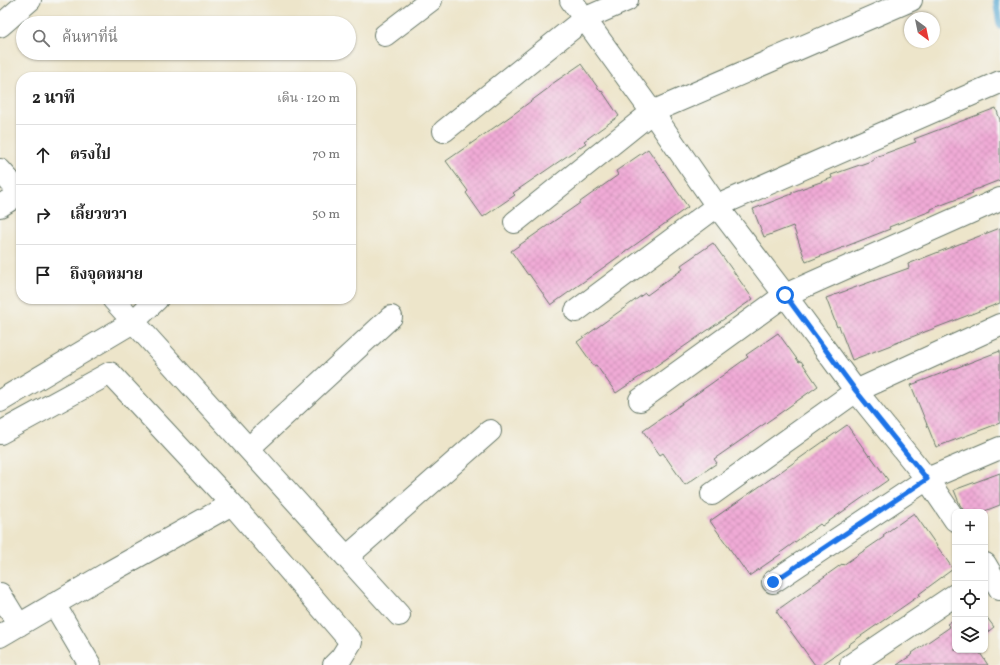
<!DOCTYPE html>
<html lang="th">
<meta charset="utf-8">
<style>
:root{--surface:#fff;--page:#f2f2f2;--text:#222;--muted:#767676;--line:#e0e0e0}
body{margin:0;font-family:Vollkorn,"Noto Serif Thai",serif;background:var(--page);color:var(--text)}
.controls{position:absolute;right:12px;bottom:12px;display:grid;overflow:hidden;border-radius:8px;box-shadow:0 1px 3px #0004}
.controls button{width:36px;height:36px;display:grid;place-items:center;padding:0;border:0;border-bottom:1px solid var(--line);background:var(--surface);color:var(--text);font:20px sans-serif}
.compass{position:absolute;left:904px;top:12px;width:36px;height:36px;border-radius:50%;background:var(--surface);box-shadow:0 1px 3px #0004;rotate:147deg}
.stop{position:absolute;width:12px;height:12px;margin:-9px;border:3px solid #1a73e8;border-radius:50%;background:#fff}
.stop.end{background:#1a73e8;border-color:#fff;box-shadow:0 1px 4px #0008}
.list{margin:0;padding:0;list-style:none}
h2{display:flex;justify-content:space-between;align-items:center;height:52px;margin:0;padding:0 16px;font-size:17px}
h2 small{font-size:13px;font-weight:400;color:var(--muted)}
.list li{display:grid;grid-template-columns:26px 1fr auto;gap:12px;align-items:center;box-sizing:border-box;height:60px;padding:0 16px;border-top:1px solid var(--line)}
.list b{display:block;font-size:15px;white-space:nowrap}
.list em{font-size:13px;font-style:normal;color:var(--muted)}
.icon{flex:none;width:22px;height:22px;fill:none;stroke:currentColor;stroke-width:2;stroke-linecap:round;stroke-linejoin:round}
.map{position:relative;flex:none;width:1000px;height:665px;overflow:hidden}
.search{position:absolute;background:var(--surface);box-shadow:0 1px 3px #0004;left:16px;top:16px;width:340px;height:44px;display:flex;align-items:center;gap:10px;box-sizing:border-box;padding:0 14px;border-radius:22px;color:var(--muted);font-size:15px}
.panel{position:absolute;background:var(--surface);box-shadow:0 1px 3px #0004;left:16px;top:72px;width:340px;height:232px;border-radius:16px}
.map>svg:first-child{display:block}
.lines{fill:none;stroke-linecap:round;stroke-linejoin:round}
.stream{stroke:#58a8d2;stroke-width:7}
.building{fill:url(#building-cross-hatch)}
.minor-casing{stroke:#677868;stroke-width:24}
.minor{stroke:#fff;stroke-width:22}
.route{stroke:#1a73e8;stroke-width:5}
</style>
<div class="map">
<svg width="1000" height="665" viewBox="0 0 1000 665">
<defs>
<pattern id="building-cross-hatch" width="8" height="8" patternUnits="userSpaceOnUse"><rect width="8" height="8" fill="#f0aad6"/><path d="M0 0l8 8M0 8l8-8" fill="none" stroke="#cd93b8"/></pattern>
</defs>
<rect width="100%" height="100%" fill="#f6f6f2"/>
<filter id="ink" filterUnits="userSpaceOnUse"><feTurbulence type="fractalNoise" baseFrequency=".025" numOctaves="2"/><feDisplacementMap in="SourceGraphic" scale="8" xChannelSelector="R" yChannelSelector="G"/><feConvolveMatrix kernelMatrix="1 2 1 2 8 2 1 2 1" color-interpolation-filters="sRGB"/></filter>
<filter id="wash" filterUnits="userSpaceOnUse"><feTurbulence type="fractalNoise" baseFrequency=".012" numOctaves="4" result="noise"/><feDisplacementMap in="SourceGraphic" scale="16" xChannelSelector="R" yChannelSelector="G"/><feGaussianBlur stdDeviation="0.9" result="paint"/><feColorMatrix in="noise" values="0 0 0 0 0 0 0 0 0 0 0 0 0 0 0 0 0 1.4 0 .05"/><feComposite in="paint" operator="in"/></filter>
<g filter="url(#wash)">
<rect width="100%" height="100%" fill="#ede5ca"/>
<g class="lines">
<path class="stream" d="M 996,0 L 1000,25"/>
</g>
<g id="blocks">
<path class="building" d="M 581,64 L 601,92 L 602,91 L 619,116 L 584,141 L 586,143 L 513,193 L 515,195 L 483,217 L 466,193 L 468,191 L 446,161 L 515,113 L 550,87 L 549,86 Z
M 996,108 L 1000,120 L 1000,180 L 972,191 L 973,193 L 931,209 L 931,211 L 889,227 L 890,229 L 806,262 L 793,226 L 764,237 L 753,209 L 792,194 L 792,192 L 832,178 L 831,175 L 874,160 L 873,158 L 916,142 L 914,139 Z
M 648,149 L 688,207 L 551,305 L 529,274 L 528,275 L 511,251 L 580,203 L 580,202 L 618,175 L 616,171 Z
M 1000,228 L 1000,303 L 852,360 L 839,326 L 837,327 L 826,298 L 909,268 L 908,264 Z
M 713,243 L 753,299 L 650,370 L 616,393 L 596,365 L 594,366 L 577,342 L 645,293 L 647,295 L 683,269 L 681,265 Z
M 778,333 L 799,362 L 801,361 L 818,386 L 783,411 L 714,459 L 717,463 L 685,485 L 663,453 L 660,455 L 643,431 L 712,383 L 748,357 L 746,355 Z
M 1000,351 L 1000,423 L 936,447 L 911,385 Z
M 847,425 L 869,456 L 870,455 L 888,480 L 822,526 L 820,524 L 780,553 L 781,554 L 749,576 L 710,521 L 776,475 Z
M 1000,473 L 1000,505 L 982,512 L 965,512 L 960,505 L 954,490 Z
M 914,513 L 953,569 L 919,594 L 920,595 L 848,645 L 849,646 L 821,665 L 815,665 L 776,611 L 842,564 L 843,565 L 884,537 L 883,535 Z
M 985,615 L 994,627 L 985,634 Z
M 955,619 L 955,650 L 978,650 L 988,665 L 897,665 L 913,654 L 912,653 L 950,627 L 947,624 Z"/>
</g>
</g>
<g filter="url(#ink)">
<use href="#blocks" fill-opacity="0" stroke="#677868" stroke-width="1"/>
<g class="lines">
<g class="minor-casing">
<path id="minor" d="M 571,0 L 652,112 L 717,206 L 785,295 L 856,391 L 927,479 L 955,520
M 0,26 L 30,0
M 385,35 L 431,0
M 444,131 L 584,19 L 627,0
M 0,170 L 21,194
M 0,206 L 21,193
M 515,222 L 652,112 L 911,0
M 113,299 L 399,615
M 576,311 L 717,206 L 1000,82
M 640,400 L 785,295 L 1000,199
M 0,401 L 133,322 L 157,299
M 0,433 L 110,373 L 232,504
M 249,448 L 391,317
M 712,494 L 856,391 L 1000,325
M 347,557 L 490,431
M 985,564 L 1000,589
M 773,582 L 927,479 L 1000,448
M 0,594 L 19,625
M 54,604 L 90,665
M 0,636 L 106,574 L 232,504 L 351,642 L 341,658 L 334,665
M 851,665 L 955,595"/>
</g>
<use href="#minor" class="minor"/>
</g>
</g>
<g class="lines" filter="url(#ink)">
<path class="route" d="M 773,582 L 927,479 L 856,391 L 785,295"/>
</g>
</svg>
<div class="controls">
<button>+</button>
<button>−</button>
<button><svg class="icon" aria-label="locate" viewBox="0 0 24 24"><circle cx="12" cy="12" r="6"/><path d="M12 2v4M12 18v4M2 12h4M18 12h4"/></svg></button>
<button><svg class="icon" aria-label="layers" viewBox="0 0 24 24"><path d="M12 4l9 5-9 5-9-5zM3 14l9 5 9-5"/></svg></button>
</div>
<svg class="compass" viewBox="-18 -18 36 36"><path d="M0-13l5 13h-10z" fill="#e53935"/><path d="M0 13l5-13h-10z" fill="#767676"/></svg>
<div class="stop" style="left:785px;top:295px"></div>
<div class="stop end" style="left:773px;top:582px"></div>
<div class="search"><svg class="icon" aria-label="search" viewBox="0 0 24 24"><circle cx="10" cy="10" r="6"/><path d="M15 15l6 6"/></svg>ค้นหาที่นี่</div>
<section class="panel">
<h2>2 นาที<small>เดิน · 120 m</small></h2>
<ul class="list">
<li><svg class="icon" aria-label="ahead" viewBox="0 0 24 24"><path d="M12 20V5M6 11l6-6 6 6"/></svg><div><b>ตรงไป</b></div><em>70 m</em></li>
<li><svg class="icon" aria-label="right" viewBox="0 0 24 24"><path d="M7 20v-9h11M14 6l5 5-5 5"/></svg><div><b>เลี้ยวขวา</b></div><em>50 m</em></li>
<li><svg class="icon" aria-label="arrive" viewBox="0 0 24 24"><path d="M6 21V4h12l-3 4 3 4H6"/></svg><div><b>ถึงจุดหมาย</b></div></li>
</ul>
</section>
</div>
